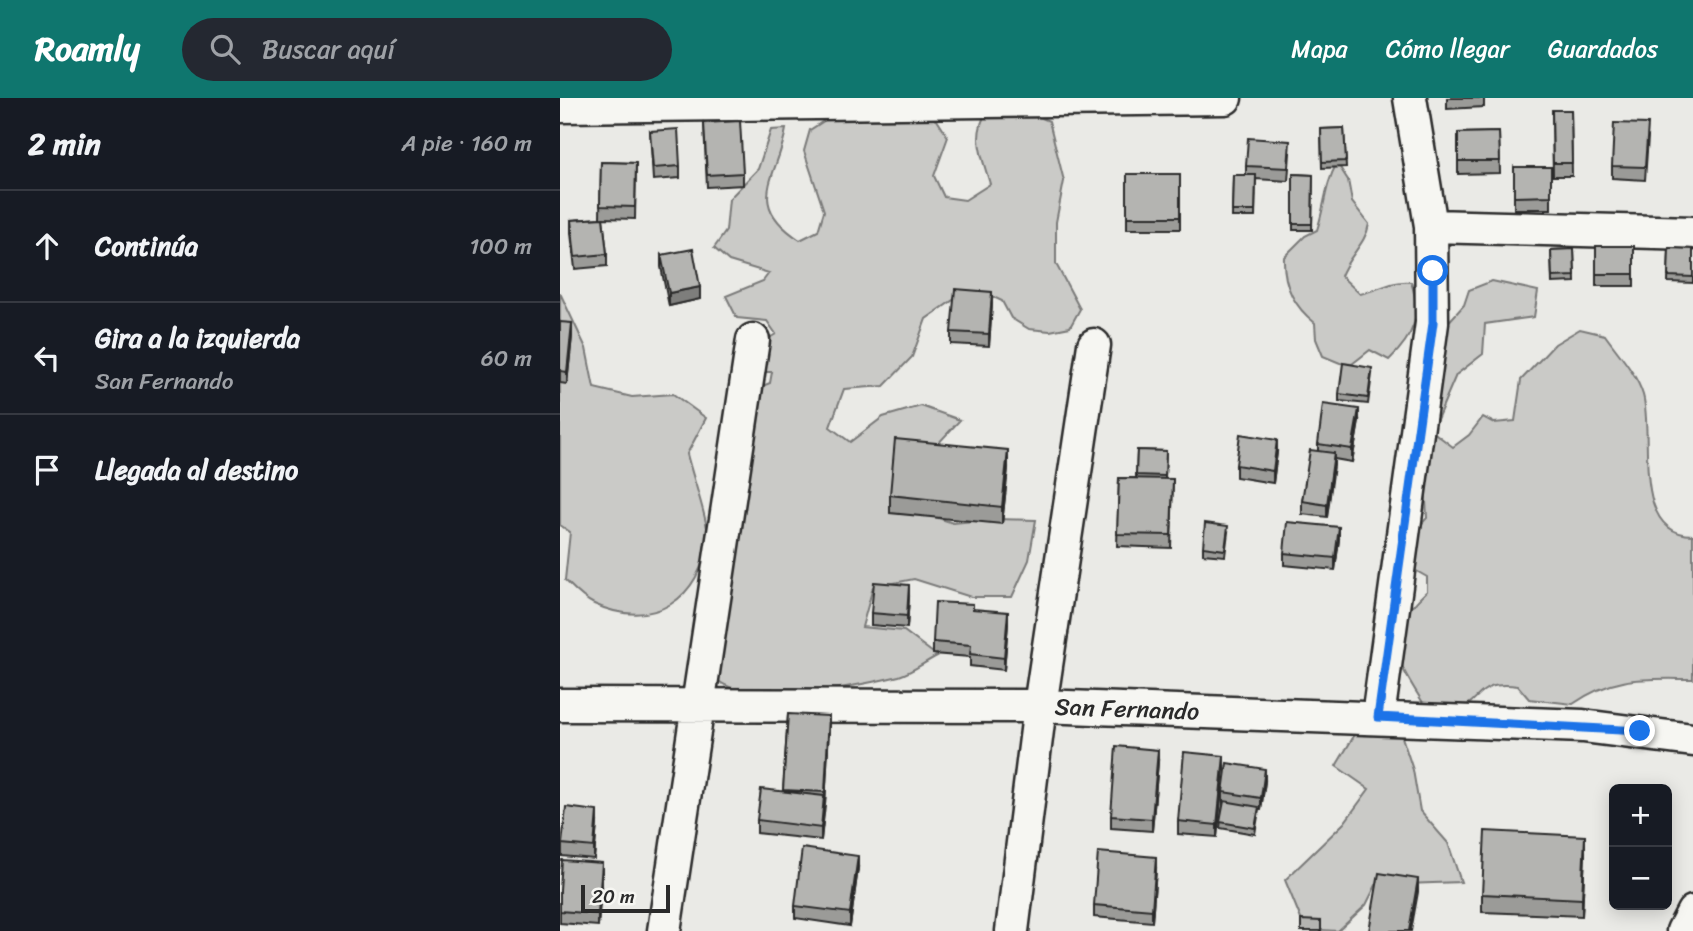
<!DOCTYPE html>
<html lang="es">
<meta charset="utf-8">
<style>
:root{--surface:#171b24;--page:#242831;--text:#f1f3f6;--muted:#9ea1a6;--line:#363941;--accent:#0f766e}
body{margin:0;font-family:Sriracha,sans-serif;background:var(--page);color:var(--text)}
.controls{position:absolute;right:21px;bottom:21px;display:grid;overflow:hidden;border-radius:10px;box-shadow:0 4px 18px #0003}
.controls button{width:63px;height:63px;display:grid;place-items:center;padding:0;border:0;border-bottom:2px solid var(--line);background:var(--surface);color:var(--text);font:35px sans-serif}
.scale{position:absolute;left:21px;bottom:18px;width:89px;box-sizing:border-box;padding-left:7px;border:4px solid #2b2b2b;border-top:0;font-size:19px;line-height:24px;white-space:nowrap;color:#2b2b2b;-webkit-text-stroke:5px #f6f6f2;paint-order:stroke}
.stop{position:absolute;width:21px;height:21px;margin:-16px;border:5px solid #1a73e8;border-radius:50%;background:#fff}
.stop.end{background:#1a73e8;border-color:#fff;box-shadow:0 2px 7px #0008}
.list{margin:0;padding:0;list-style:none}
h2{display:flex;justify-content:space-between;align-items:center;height:91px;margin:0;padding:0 28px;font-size:30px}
h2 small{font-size:23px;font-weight:400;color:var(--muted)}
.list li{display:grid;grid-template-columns:46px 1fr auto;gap:21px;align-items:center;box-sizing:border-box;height:112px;padding:0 28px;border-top:2px solid var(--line)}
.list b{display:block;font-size:26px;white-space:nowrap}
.list p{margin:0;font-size:23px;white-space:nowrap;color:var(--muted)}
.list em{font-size:23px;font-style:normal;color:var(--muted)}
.icon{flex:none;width:38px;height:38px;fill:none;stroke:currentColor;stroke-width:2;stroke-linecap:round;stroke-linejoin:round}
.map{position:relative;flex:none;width:1133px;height:833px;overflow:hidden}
header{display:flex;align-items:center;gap:42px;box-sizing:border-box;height:98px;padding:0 35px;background:var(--accent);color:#fff}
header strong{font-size:33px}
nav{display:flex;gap:38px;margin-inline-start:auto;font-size:24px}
.search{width:490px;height:63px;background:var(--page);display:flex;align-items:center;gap:18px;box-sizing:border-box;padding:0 24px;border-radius:38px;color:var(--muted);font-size:26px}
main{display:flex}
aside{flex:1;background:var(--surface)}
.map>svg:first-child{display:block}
.green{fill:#cacac7;stroke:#7a7a79;stroke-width:2}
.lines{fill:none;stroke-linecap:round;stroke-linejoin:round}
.minor-casing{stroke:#2b2b2b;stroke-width:37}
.minor{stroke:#f6f6f2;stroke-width:32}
.wall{fill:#9b9b98;stroke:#2b2b2b;stroke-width:2}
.shaded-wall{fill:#7e7e7c;stroke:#2b2b2b;stroke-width:2}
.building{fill:#b4b4b1;stroke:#2b2b2b;stroke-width:2}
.route{stroke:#1a73e8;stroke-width:9}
.labels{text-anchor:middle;stroke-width:5;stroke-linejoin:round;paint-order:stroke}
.street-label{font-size:24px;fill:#2b2b2b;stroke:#f6f6f2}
</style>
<header>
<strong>Roamly</strong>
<div class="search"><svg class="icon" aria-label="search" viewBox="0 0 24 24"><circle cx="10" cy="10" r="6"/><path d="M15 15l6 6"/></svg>Buscar aquí</div>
<nav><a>Mapa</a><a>Cómo llegar</a><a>Guardados</a></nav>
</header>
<main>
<aside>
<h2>2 min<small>A pie · 160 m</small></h2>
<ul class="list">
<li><svg class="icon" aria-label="ahead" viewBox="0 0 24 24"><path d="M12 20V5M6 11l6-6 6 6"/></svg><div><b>Continúa</b></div><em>100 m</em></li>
<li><svg class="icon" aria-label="left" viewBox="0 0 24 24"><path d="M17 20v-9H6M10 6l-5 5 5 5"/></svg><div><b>Gira a la izquierda</b><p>San Fernando</p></div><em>60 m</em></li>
<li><svg class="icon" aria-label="arrive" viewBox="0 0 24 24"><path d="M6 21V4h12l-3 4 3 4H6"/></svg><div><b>Llegada al destino</b></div></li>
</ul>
</aside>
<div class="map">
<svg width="1133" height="833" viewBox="0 0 1133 833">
<rect width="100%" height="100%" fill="#eaeae6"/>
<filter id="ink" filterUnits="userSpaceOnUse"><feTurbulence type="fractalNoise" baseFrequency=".0143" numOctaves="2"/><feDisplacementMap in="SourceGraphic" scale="14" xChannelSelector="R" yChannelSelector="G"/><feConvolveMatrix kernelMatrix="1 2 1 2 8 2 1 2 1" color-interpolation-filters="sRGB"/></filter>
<g filter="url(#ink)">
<path class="green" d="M 429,9 L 470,15 L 489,23 L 504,83 L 496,124 L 496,166 L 520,211 L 510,229 L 490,233 L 469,231 L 451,220 L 442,203 L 423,194 L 399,198 L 366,221 L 352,259 L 324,288 L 284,291 L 270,329 L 290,344 L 323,319 L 361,308 L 400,322 L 373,351 L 336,406 L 393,425 L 435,421 L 476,422 L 469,462 L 452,499 L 411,499 L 354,481 L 313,489 L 302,529 L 344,533 L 377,558 C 365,564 352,574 339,578 C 297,588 190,611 156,581 L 170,301 L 210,285 L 212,274 L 200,274 L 201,245 L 216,236 L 207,223 L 177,220 L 166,198 L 203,183 L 209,175 L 169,163 L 154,150 L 166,133 L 169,101 L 198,71 L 211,32 L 226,31 C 218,80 183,105 240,142 L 258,133 L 264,113 L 244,53 L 250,32 L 273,17 L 356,15 L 377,22 L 388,39 L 374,78 L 384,99 L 405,102 L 430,86 C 421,55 411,38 429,9 Z
M 777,65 L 788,82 L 792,104 L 809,126 C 806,146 788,158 781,178 L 800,196 C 818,192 833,182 851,184 C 862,218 854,238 829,262 L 810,252 L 792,266 L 780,265 L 763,258 L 756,241 L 755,225 C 733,208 723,186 724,159 L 745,138 L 757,132 C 765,108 765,86 777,65 Z
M 932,183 L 978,193 L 974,219 L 925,226 L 923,256 L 896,277 L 872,333 L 893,349 L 909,337 L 923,319 L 934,325 L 955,323 L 961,282 L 995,246 L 1020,231 L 1045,237 C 1057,254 1077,276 1083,297 C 1094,335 1070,437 1133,437 L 1133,581 C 1085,581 1054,577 1013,606 L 969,601 L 958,588 C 913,582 923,606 896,611 C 887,613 876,611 867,611 C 836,561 817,540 867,493 L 867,479 L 846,467 L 857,431 L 867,420 L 865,384 L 885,228 L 904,207 L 909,192 Z
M 0,195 L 26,250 L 34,290 L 72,299 L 113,296 L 146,320 L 127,356 C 131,374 149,425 148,439 C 141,502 93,533 34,506 C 23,501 13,490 5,482 L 10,434 L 0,427 Z
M 797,633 L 840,633 L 853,672 L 860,713 L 888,745 L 901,784 L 816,787 L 806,807 L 778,833 L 745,831 L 725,782 L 784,725 L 809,691 L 776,668 Z"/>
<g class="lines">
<g class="minor-casing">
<path id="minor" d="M 0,8 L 665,0
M 871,128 L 1133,135
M 0,607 L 480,608 L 1023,628 L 1133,642
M 818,619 L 872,225 L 871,128 L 850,0
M 104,833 L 193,242
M 452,833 L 480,608 L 534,247
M 1123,833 L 1133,814"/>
</g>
<use href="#minor" class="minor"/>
</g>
<path class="wall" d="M 887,0 L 924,0 L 924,9 L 887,11 Z
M 992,12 L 1011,12 L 1012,78 L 993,78 Z
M 144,25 L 183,75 L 183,87 L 147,89 Z
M 784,30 L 786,69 L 762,70 L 761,31 Z
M 90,33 L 120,68 L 120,80 L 93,82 Z
M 939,34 L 940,75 L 898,76 L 898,35 Z
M 1088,39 L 1085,82 L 1052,80 L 1052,68 Z
M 730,55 L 728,83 L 696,81 L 695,119 L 672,119 L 673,77 L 686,77 L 686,68 Z
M 41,64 L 76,65 L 75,121 L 43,120 L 47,156 L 47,168 L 15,171 L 11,135 L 11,122 L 40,120 Z
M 954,69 L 991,98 L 991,111 L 954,111 Z
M 567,76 L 620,76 L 620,131 L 567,131 Z
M 733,76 L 753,77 L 752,132 L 733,132 Z
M 1036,148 L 1074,148 L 1074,188 L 1036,188 Z
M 1109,150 L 1133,151 L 1133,185 L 1108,184 Z
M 1014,151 L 1015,184 L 992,185 L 991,152 Z
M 101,157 L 140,201 L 109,208 L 101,169 Z
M 432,206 L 429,248 L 391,246 L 391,234 Z
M 0,224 L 12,238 L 7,286 L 0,285 Z
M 812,276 L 808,306 L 779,303 L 779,296 Z
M 799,323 L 792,364 L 774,361 L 767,419 L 742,416 L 742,403 L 758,353 L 758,346 Z
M 577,352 L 606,353 L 605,381 L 613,381 L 611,450 L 557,448 L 559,380 L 576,380 Z
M 717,354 L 713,385 L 676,379 L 676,367 Z
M 448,370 L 442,426 L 330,415 L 330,397 Z
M 668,434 L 665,458 L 643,456 L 643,449 Z
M 779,441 L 775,472 L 724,467 L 724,455 Z
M 349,499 L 347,530 L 311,527 L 311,515 Z
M 413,511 L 448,526 L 444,572 L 410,568 L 410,559 L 373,556 L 373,544 Z
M 228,616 L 269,630 L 265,707 L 261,742 L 197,735 L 197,722 L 223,694 Z
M 598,664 L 592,733 L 551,730 L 551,718 Z
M 664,670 L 657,739 L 618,736 L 618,723 Z
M 705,683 L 701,712 L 699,712 L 695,736 L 660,730 L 663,705 L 663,694 Z
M 37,725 L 34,761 L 2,758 L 2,746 Z
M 1025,755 L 1022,818 L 922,814 L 922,796 Z
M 298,770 L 290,828 L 235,820 L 235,808 Z
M 596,771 L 592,824 L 534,819 L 534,807 Z
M 42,777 L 38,828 L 0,825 L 0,792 Z"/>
<path class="shaded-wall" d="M 140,189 L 140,201 L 109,208 L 109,195 Z
M 432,194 L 432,206 L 429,248 L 429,236 Z
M 12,225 L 12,238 L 7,286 L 7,274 Z
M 799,311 L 799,323 L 792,364 L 792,351 Z
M 717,342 L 717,354 L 713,385 L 713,373 Z
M 448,352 L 448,370 L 442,426 L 442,409 Z
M 774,355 L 774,368 L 767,419 L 767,407 Z
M 779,429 L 779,441 L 775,472 L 775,460 Z
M 349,487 L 349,499 L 347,530 L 347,518 Z
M 448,514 L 448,526 L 444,572 L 444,560 Z
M 269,618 L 269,630 L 265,707 L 265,694 Z
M 598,652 L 598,664 L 592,733 L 592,721 Z
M 664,658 L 664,670 L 657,739 L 657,727 Z
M 705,671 L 705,683 L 701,712 L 701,700 Z
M 264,698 L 264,711 L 261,742 L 261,730 Z
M 37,713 L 37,725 L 34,761 L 34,749 Z
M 1025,738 L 1025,755 L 1022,818 L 1022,801 Z
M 298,758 L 298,770 L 290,828 L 290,815 Z
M 596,759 L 596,771 L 592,824 L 592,812 Z
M 42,765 L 42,777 L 38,828 L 38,816 Z
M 858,781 L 858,794 L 851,833 L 849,833 Z"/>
<path class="building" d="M 992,12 L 1011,12 L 1012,65 L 993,65 Z
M 180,23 L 183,75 L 147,77 L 144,25 Z
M 1054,25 L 1088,26 L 1085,69 L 1052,68 Z
M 784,30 L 786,63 L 762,64 L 761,31 Z
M 118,31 L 120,68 L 93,70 L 90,33 Z
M 939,34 L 940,63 L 898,63 L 898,35 Z
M 688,40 L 730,43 L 728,70 L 686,68 Z
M 41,64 L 76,65 L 75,109 L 40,108 Z
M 954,69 L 991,69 L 991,98 L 954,99 Z
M 567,76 L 620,76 L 620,119 L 567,119 Z
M 733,76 L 753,77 L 752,126 L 733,126 Z
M 673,77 L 696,77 L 695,113 L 672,113 Z
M 43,120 L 47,156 L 15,159 L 11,122 Z
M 1036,148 L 1074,148 L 1074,176 L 1036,176 Z
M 1109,150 L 1133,151 L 1133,179 L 1108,178 Z
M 133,151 L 140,189 L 109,195 L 101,157 Z
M 1014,151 L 1015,178 L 992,179 L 991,152 Z
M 395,191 L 432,194 L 429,236 L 391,234 Z
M 0,224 L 12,225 L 7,274 L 0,273 Z
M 783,265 L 812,270 L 808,300 L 779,296 Z
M 763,306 L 799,311 L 792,351 L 758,346 Z
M 680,336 L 717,342 L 713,373 L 676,367 Z
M 335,341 L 448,352 L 442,409 L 330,397 Z
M 577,352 L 606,353 L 605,378 L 576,377 Z
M 750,352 L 774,355 L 767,407 L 742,403 Z
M 559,380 L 613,381 L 611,437 L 557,436 Z
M 727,424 L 779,429 L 775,460 L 724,455 Z
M 645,425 L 668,428 L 665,452 L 643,449 Z
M 314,484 L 349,487 L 347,518 L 311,515 Z
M 375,504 L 413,506 L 413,511 L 448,514 L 444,560 L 410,556 L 411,547 L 373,544 Z
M 228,616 L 269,618 L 265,694 L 223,692 Z
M 556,648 L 598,652 L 592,721 L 551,718 Z
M 624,654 L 664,658 L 657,727 L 618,723 Z
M 667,665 L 705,671 L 701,700 L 663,694 Z
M 201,691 L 264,698 L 261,730 L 197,722 Z
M 664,703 L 699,709 L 695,730 L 660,724 Z
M 6,709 L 37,713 L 34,749 L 2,746 Z
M 925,733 L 1025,738 L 1022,801 L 922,796 Z
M 242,750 L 298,758 L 290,815 L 235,808 Z
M 538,754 L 596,759 L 592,812 L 534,807 Z
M 2,762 L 42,765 L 38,816 L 0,813 L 0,792 Z
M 819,775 L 858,781 L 849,833 L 809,833 Z
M 741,822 L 761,823 L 761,833 L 741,833 Z"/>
</g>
<g class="lines" filter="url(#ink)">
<path class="route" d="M 873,173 L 873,225 L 818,619 L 1080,633"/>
</g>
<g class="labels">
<g class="street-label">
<text transform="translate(567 611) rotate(2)" y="8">San Fernando</text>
</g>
</g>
</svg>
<div class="controls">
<button>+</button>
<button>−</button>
</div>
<div class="scale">20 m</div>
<div class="stop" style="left:873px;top:173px"></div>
<div class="stop end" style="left:1080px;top:633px"></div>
</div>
</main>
